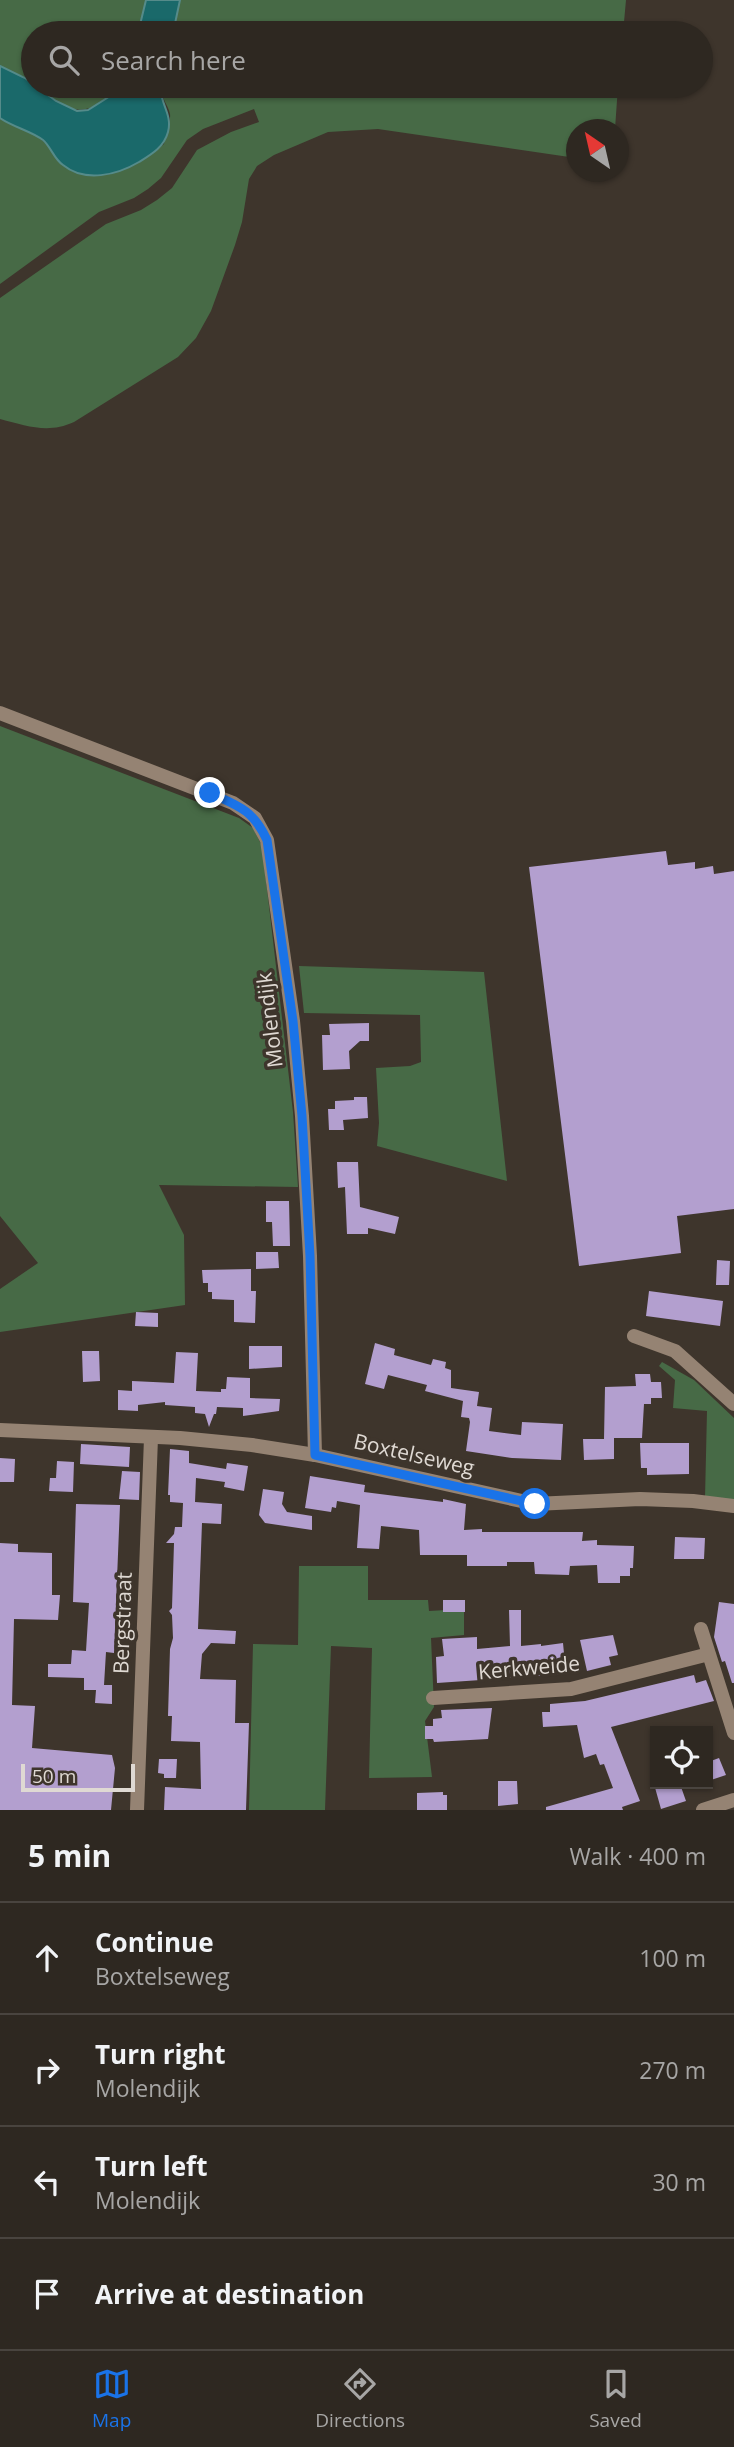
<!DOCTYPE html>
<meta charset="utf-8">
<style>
:root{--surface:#2e2821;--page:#3a342e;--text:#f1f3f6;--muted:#a7a6a5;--line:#49443f;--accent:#1a73e8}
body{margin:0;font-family:"Open Sans",sans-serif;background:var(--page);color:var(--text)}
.controls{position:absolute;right:21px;bottom:21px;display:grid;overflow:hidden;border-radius:0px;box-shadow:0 2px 5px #0004}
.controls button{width:63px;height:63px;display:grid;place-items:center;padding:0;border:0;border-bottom:2px solid var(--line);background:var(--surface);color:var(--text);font:35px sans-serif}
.compass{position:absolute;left:566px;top:119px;width:63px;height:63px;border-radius:50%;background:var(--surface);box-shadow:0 2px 5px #0004;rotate:326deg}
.scale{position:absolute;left:21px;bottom:18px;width:114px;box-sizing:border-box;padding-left:7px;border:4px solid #dfd9d3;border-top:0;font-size:19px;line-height:24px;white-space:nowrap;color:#dfd9d3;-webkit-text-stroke:5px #3e352c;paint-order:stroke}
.stop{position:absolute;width:21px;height:21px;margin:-16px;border:5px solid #1a73e8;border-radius:50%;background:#fff}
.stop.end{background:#1a73e8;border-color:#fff;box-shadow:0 2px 7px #0008}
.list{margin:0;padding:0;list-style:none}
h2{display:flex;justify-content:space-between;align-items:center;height:91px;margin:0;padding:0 28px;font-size:30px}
h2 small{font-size:23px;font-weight:400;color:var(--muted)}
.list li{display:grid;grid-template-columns:46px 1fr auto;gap:21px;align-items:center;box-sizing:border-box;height:112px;padding:0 28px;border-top:2px solid var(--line)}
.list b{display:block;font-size:26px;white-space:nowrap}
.list p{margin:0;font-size:23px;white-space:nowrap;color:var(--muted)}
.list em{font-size:23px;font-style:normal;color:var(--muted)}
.icon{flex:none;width:38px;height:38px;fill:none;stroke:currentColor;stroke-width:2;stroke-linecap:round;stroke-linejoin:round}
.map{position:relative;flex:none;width:734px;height:1810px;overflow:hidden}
.search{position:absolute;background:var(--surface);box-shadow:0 2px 5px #0004;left:21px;right:21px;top:21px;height:77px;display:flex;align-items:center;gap:18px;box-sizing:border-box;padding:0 24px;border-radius:38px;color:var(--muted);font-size:26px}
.sheet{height:539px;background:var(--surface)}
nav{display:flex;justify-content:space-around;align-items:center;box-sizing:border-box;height:98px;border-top:2px solid var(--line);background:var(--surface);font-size:19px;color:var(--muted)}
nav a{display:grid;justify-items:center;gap:4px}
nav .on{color:var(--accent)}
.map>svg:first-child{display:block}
.green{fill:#476a46}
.water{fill:#1a696a;stroke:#558b8a;stroke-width:2}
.building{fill:#b39fcf}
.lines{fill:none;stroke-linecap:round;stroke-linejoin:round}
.minor{stroke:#958373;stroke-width:14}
.tertiary{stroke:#958373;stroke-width:14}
.route{stroke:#1a73e8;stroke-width:9}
.labels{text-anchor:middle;stroke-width:7;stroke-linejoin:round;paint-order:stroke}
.street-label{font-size:21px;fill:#dfd9d3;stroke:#3e352c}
</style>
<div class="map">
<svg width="734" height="1810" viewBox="0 0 734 1810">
<rect width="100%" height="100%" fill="#3e352c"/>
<path class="green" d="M 0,0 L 146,0 L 138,33 L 33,33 L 33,85 L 0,66 Z
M 180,0 L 626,0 L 623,33 L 173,33 Z
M 35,86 L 126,86 C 83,117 77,118 35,86 Z
M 162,86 L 618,86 L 615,129 L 576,130 L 576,158 L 378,129 L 328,132 L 274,155 L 257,166 L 249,179 L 242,222 L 235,245 L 211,311 L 196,338 L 178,357 L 74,422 C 48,434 27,426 0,419 L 0,298 L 106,224 L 141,210 L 157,200 L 172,188 L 197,150 L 231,132 L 259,122 L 254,109 L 203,129 L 187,140 L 161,178 L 148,189 L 134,198 L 99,212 L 0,284 L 0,118 C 13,127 31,130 43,141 C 52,148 55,160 64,166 C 95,188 138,165 164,144 C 165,136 171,123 170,114 C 168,104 160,98 162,86 Z
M 0,726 L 239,818 L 253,828 L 262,846 L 293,1112 L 298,1187 L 159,1185 L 184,1235 L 185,1305 L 0,1332 L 0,1289 L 38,1263 L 0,1216 Z
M 299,966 L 484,972 L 507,1181 L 377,1146 L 379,1123 L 376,1068 L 410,1066 L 421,1062 L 420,1015 L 304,1013 Z
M 662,1362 L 694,1380 L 734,1418 L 734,1500 L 705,1498 L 707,1411 L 673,1408 L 675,1380 L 659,1366 Z
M 299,1566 L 368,1566 L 368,1600 L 428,1600 L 429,1611 L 464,1609 L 464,1635 L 431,1638 L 434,1707 L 425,1721 L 432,1777 L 369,1778 L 372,1648 L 331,1646 L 325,1810 L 249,1810 L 253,1644 L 298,1645 Z"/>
<path class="water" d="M 146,0 L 180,0 L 173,33 L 138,33 Z
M 0,66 L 25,78 L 56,101 L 77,111 L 88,110 L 126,86 L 162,86 C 158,102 173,113 168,132 C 164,147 152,154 139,162 C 117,175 85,183 63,165 C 54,159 51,147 43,140 C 31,131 13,127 0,118 Z"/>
<path class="building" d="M 666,851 L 668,865 L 695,862 L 695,869 L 713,866 L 714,874 L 734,871 L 734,1209 L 677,1216 L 681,1253 L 579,1266 L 529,867 Z
M 369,1023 L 369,1041 L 360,1041 L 349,1051 L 350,1069 L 323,1070 L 322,1035 L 330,1035 L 329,1024 Z
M 354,1097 L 367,1097 L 368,1118 L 343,1120 L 344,1130 L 329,1130 L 328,1109 L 335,1109 L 335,1101 L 354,1100 Z
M 337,1162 L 358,1162 L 360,1207 L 399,1217 L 395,1234 L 368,1228 L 368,1234 L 347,1234 L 345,1187 L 338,1188 Z
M 266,1201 L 289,1201 L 290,1246 L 273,1246 L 272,1222 L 266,1222 Z
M 256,1252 L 278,1252 L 279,1268 L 256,1269 Z
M 717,1260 L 730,1261 L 729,1285 L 716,1285 Z
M 251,1269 L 251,1291 L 256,1291 L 255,1323 L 234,1322 L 234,1300 L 212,1299 L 212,1292 L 208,1292 L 208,1283 L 203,1283 L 202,1270 Z
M 649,1291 L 723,1301 L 720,1326 L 646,1316 Z
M 136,1312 L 158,1313 L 158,1327 L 135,1326 Z
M 375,1343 L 395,1349 L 394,1355 L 431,1365 L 433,1359 L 446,1362 L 445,1368 L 451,1370 L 451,1388 L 479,1392 L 477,1406 L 492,1408 L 489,1431 L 521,1435 L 522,1422 L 563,1424 L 561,1460 L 512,1458 L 466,1451 L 470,1422 L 469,1418 L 461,1417 L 463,1401 L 425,1391 L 427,1385 L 388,1375 L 384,1389 L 365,1384 Z
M 249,1346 L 282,1346 L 282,1367 L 249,1369 Z
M 82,1351 L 99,1351 L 100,1381 L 83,1382 Z
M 176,1352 L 198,1353 L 196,1391 L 221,1392 L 221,1389 L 226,1389 L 227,1377 L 250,1378 L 250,1398 L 280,1399 L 279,1411 L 243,1416 L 243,1408 L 217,1407 L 216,1414 L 214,1414 L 209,1427 L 205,1414 L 195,1413 L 195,1407 L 165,1405 L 165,1402 L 138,1405 L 138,1411 L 118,1410 L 118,1390 L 132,1391 L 132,1381 L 174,1383 Z
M 635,1374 L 650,1374 L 651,1382 L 661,1382 L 662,1398 L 651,1398 L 651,1404 L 644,1404 L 642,1438 L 614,1438 L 614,1459 L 584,1460 L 583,1439 L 604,1439 L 605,1387 L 636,1386 Z
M 640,1443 L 689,1443 L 689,1474 L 647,1475 L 647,1468 L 641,1468 Z
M 81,1444 L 130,1447 L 129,1467 L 80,1464 Z
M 170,1449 L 189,1451 L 189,1463 L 226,1469 L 227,1463 L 248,1466 L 244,1491 L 224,1487 L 225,1482 L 196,1478 L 195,1502 L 222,1504 L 221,1524 L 202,1523 L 198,1629 L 236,1631 L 235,1644 L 211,1643 L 202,1654 L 200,1679 L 236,1680 L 235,1723 L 249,1723 L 246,1810 L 164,1810 L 165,1787 L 201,1789 L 200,1742 L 171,1741 L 172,1716 L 168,1716 L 170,1649 L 173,1638 L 172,1615 L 169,1611 L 172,1608 L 174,1543 L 166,1543 L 174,1534 L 175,1527 L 182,1527 L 183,1503 L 170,1502 L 170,1495 L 168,1495 Z
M 0,1458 L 15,1459 L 14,1482 L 0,1482 Z
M 57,1461 L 74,1462 L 73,1492 L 49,1491 L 50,1478 L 56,1478 Z
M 122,1471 L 140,1472 L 139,1500 L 119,1499 Z
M 310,1476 L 365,1485 L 364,1492 L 443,1502 L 443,1499 L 466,1504 L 464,1530 L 482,1529 L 482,1532 L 583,1532 L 582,1541 L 597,1540 L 597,1545 L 634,1546 L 633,1568 L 630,1568 L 630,1576 L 620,1576 L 620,1583 L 598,1583 L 597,1565 L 570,1566 L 569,1575 L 535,1574 L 534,1562 L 507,1562 L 507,1566 L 467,1566 L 467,1555 L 420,1555 L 419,1530 L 381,1526 L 379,1549 L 357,1548 L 360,1505 L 337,1501 L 336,1508 L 332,1507 L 331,1512 L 305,1508 Z
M 263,1489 L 284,1492 L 282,1504 L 287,1512 L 312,1516 L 312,1530 L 265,1523 L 259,1515 Z
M 76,1504 L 120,1505 L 114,1653 L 106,1652 L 104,1685 L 112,1685 L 112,1704 L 95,1703 L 96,1690 L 84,1690 L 84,1678 L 48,1677 L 48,1664 L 71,1664 L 72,1650 L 86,1651 L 89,1603 L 73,1602 Z
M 675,1537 L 705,1538 L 704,1559 L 674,1559 Z
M 0,1543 L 18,1544 L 18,1552 L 52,1553 L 52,1595 L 60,1595 L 58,1620 L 14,1619 L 12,1705 L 35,1706 L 32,1748 L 112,1755 L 115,1768 L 111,1810 L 0,1810 Z
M 443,1600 L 465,1600 L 465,1612 L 443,1612 Z
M 719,1602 L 734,1604 L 734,1683 L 732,1683 L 725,1661 L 722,1662 L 714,1637 Z
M 509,1610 L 521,1610 L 521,1646 L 541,1644 L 541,1646 L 563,1643 L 566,1674 L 437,1683 L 436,1657 L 444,1656 L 442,1639 L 477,1637 L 477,1649 L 510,1646 Z
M 613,1635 L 618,1655 L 609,1657 L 611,1665 L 587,1671 L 580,1640 Z
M 694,1675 L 696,1683 L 706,1680 L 714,1701 L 611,1727 L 640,1801 L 622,1807 L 623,1810 L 546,1810 L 546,1807 L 613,1788 L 604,1764 L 600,1765 L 596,1754 L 584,1758 L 577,1725 L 543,1727 L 542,1712 L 550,1712 L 550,1704 L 585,1701 Z
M 492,1708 L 488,1739 L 434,1742 L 433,1739 L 425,1739 L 425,1726 L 433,1726 L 433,1719 L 442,1718 L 441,1710 Z
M 719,1758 L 726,1775 L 708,1781 L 708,1762 Z
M 159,1759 L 177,1759 L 176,1778 L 164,1778 L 164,1774 L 158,1773 Z
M 498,1781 L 517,1781 L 518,1804 L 498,1806 Z
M 654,1784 L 680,1784 L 686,1801 L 661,1809 Z
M 443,1792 L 443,1795 L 447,1795 L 447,1810 L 417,1810 L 417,1793 Z"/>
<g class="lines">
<path class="minor" d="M 0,713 L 233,803 L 255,818 L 267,840 L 293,1021 L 302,1116 L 310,1256 L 315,1455
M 634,1336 L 675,1351 L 734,1404
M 701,1629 L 734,1733
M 433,1698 L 571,1689 L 709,1654
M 137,1810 L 151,1438
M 703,1810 L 734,1800"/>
<path class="tertiary" d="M 0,1430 L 180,1438 L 252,1445 L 315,1455 L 535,1504 L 640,1499 L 693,1501 L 734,1506"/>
</g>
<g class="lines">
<path class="route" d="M 210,793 C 239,806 253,810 267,840 L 293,1021 L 302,1116 L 310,1256 L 315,1455 L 535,1504"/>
</g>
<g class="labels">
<g class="street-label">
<text transform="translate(270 1020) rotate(-97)" y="7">Molendijk</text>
<text transform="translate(414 1455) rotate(13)" y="7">Boxtelseweg</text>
<text transform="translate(123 1623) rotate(-88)" y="7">Bergstraat</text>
<text transform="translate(529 1668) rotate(-5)" y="7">Kerkweide</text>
</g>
</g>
</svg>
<div class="controls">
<button><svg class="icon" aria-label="locate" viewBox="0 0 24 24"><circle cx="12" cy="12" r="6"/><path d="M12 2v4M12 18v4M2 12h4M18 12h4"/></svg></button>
</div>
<svg class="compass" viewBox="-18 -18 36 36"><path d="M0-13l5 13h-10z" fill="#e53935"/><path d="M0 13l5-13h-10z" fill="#a7a6a5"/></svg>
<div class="scale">50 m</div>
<div class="stop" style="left:535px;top:1504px"></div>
<div class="stop end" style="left:210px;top:793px"></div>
<div class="search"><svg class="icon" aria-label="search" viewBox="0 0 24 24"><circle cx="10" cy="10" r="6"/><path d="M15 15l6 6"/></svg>Search here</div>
</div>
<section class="sheet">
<h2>5 min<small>Walk · 400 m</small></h2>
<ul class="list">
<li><svg class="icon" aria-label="ahead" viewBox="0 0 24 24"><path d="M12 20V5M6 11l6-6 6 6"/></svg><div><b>Continue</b><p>Boxtelseweg</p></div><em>100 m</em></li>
<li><svg class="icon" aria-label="right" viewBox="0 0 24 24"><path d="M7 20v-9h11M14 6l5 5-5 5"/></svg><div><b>Turn right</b><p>Molendijk</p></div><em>270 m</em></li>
<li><svg class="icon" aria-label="left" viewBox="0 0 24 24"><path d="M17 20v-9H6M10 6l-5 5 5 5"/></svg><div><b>Turn left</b><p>Molendijk</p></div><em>30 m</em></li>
<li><svg class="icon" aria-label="arrive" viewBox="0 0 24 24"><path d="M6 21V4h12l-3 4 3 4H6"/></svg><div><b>Arrive at destination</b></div></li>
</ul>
</section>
<nav>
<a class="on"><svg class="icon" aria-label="map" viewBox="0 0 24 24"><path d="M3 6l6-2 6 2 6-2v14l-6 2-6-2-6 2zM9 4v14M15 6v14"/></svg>Map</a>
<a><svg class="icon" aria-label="directions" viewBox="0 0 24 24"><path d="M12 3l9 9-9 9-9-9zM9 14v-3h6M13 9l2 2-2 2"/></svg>Directions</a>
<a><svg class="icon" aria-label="saved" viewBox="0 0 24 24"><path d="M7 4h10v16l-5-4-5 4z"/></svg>Saved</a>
</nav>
